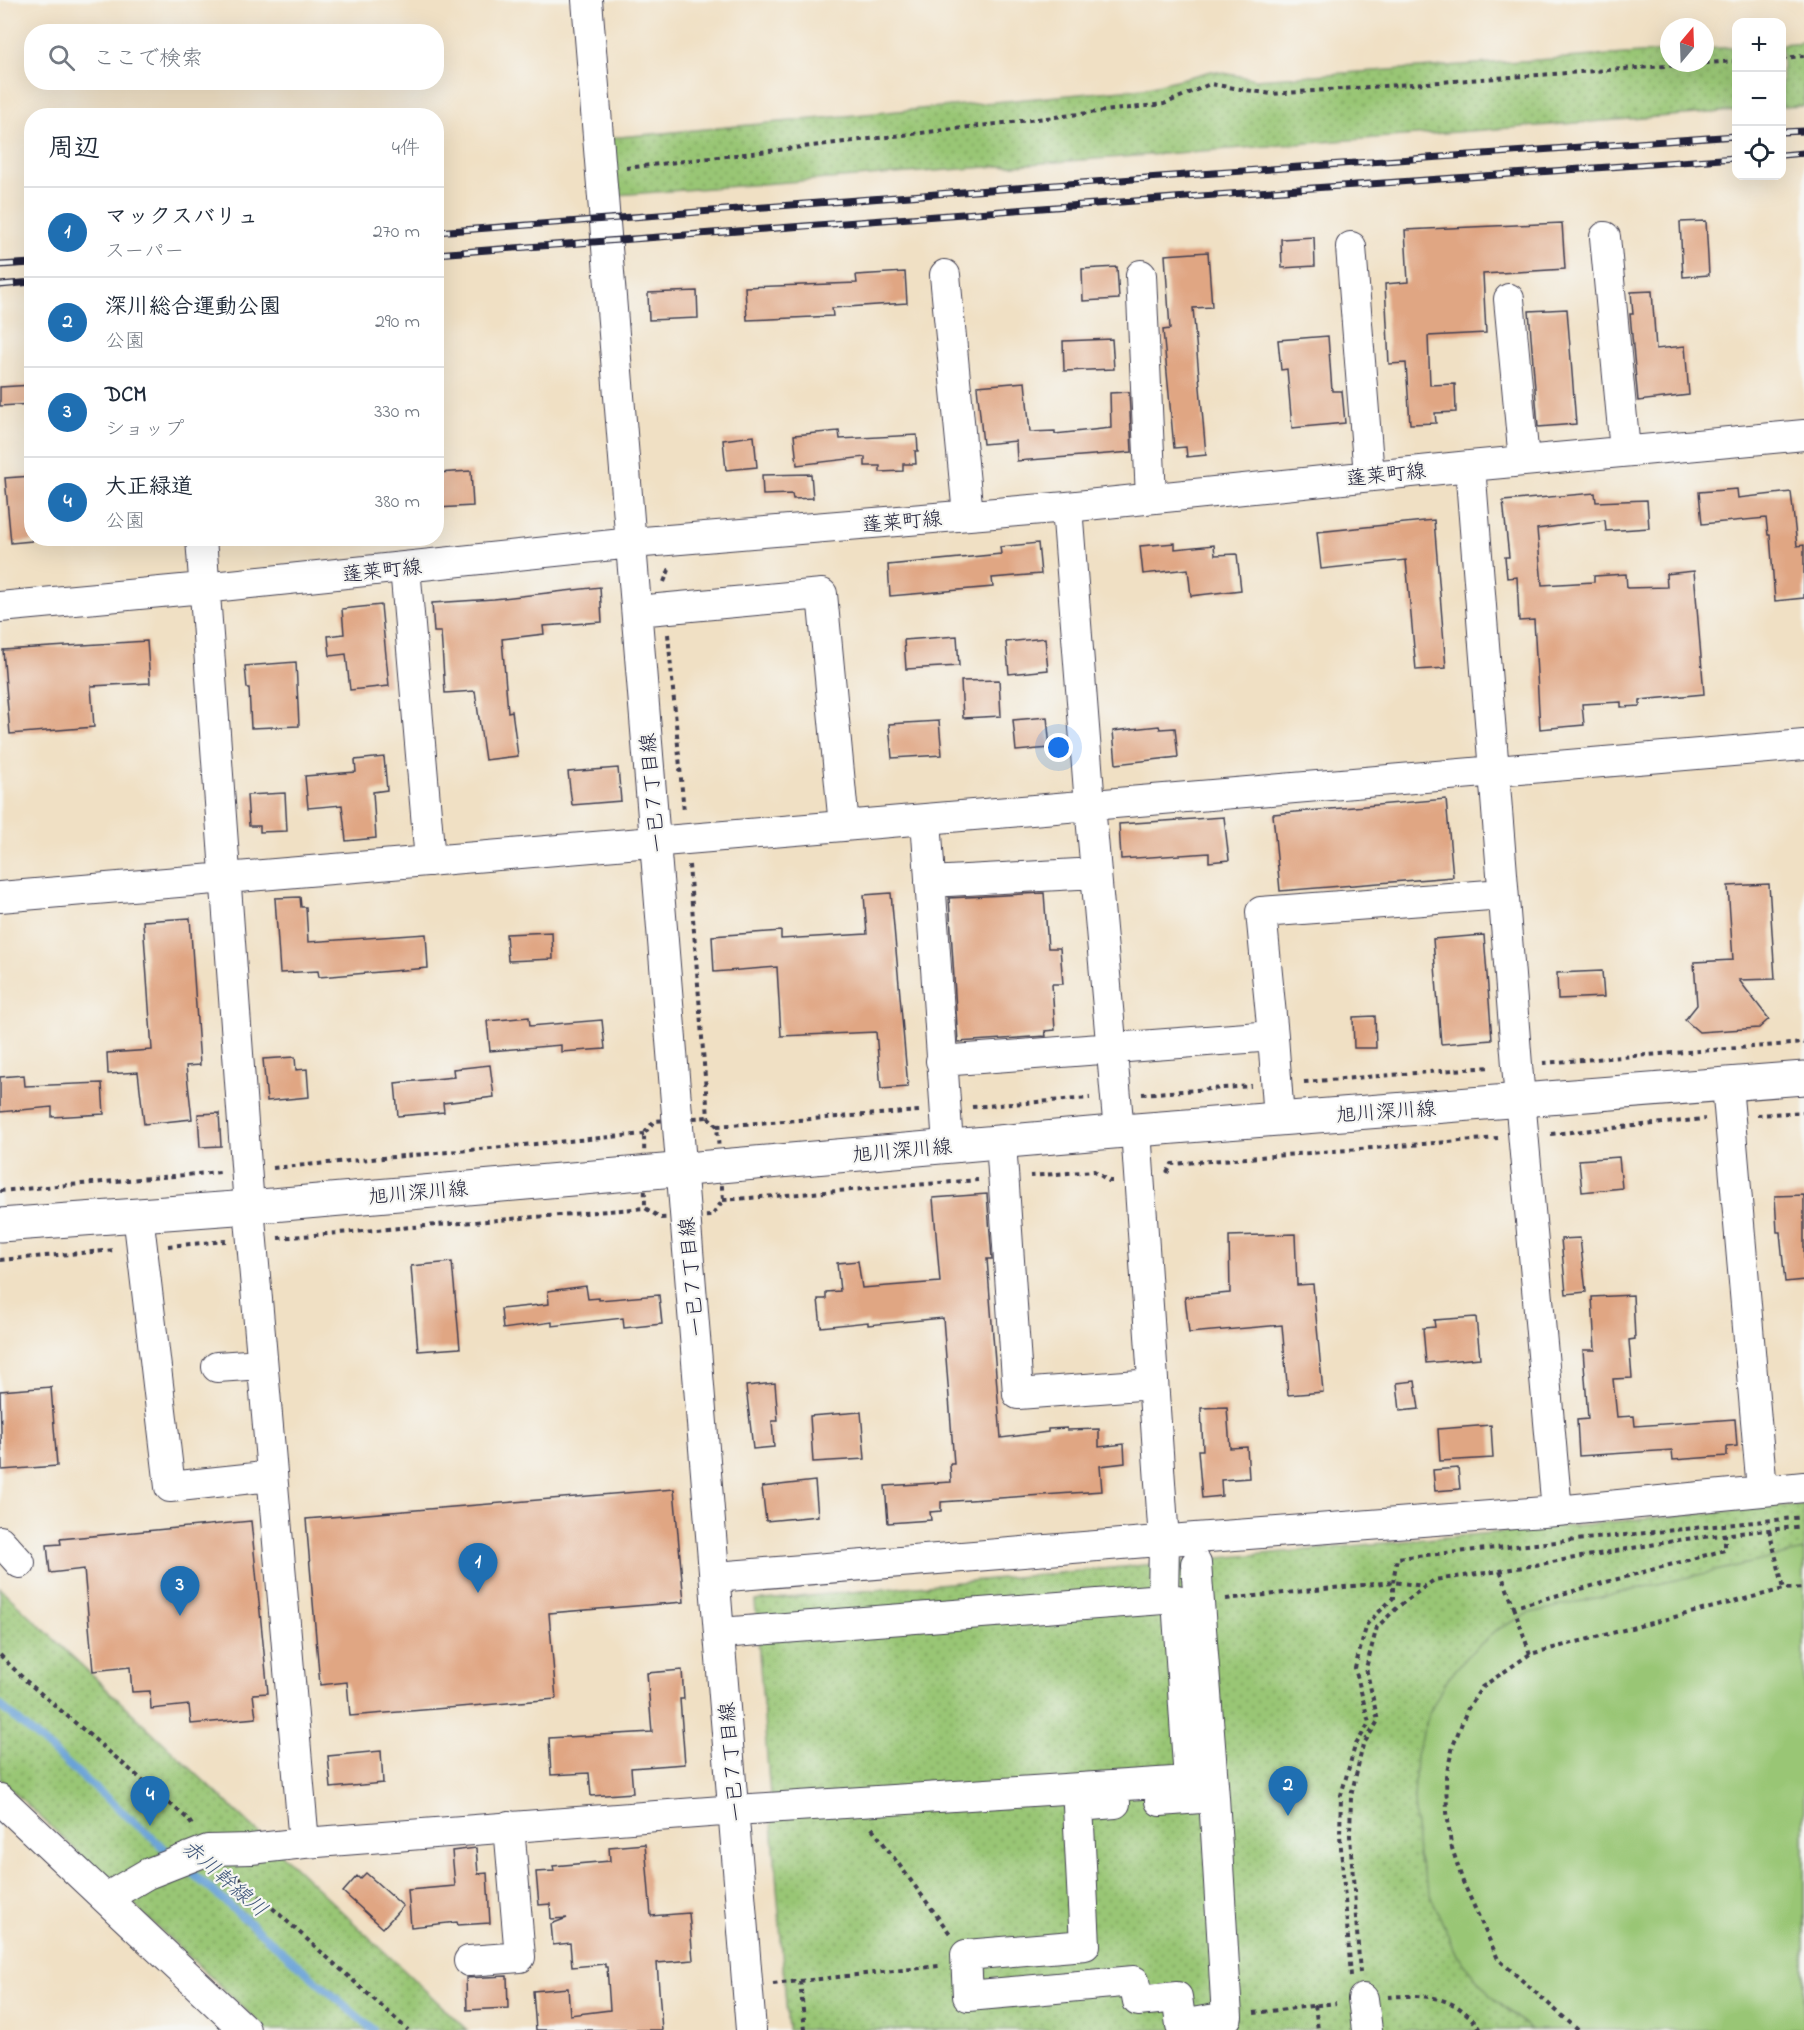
<!DOCTYPE html>
<html lang="ja">
<meta charset="utf-8">
<style>
:root{--surface:#fff;--page:#f6f6f7;--text:#1f2937;--muted:#747a83;--line:#e0e1e3;--accent:#1f6fb2}
body{margin:0;font-family:"Indie Flower","Klee One",sans-serif;background:var(--page);color:var(--text)}
.controls{position:absolute;right:18px;top:18px;display:grid;overflow:hidden;border-radius:12px;box-shadow:0 6px 24px #0002}
.controls button{width:54px;height:54px;display:grid;place-items:center;padding:0;border:0;border-bottom:2px solid var(--line);background:var(--surface);color:var(--text);font:30px sans-serif}
.compass{position:absolute;left:1660px;top:18px;width:54px;height:54px;border-radius:50%;background:var(--surface);box-shadow:0 6px 24px #0002;rotate:19deg}
.you{position:absolute;left:1059px;top:748px;width:21px;height:21px;margin:-15px;border:4px solid #fff;border-radius:50%;background:#1a73e8;box-shadow:0 0 0 9px #1a73e833}
.badge{display:grid;place-items:center;width:39px;height:39px;border-radius:50%;background:var(--accent);color:#fff;font-size:20px;font-weight:700}
.pin{position:absolute;translate:-50% -50px;filter:drop-shadow(0 2px 3px #0008)}
.pin::after{content:'';position:absolute;top:32px;width:21px;height:18px;background:inherit;clip-path:polygon(0 0,100% 0,50% 100%)}
.list{margin:0;padding:0;list-style:none}
h2{display:flex;justify-content:space-between;align-items:center;height:78px;margin:0;padding:0 24px;font-size:26px}
h2 small{font-size:20px;font-weight:400;color:var(--muted)}
.list li{display:grid;grid-template-columns:39px 1fr auto;gap:18px;align-items:center;box-sizing:border-box;height:90px;padding:0 24px;border-top:2px solid var(--line)}
.list b{display:block;font-size:22px;white-space:nowrap}
.list p{margin:0;font-size:20px;white-space:nowrap;color:var(--muted)}
.list em{font-size:20px;font-style:normal;color:var(--muted)}
.icon{flex:none;width:33px;height:33px;fill:none;stroke:currentColor;stroke-width:2;stroke-linecap:round;stroke-linejoin:round}
.map{position:relative;flex:none;width:1804px;height:2030px;overflow:hidden}
.search{position:absolute;background:var(--surface);box-shadow:0 6px 24px #0002;left:24px;top:24px;width:420px;height:66px;display:flex;align-items:center;gap:15px;box-sizing:border-box;padding:0 21px;border-radius:24px;color:var(--muted);font-size:22px}
.panel{position:absolute;background:var(--surface);box-shadow:0 6px 24px #0002;left:24px;top:108px;width:420px;height:438px;border-radius:24px}
.map>svg:first-child{display:block}
.green{fill:url(#green-dots);stroke:#5e7458;stroke-width:1.5}
.pitch{fill:#99c674;stroke:#5e7458;stroke-width:1.5}
.lines{fill:none;stroke-linecap:round;stroke-linejoin:round}
.stream{stroke:#68a1d7;stroke-width:8}
.building{fill:#e0a683}
.minor-casing{stroke:#413e50;stroke-width:32}
.major-casing{stroke:#413e50;stroke-width:35}
.path{stroke:#413e50;stroke-width:4;stroke-dasharray:4.5 4.5;stroke-linecap:butt}
.minor{stroke:#fff;stroke-width:30}
.major{stroke:#fff;stroke-width:33}
.rail-casing{stroke:#22223b;stroke-width:7}
.rail{stroke:#f6f6f2;stroke-width:4.5;stroke-dasharray:14;stroke-linecap:butt}
.labels{text-anchor:middle;stroke-width:4.5;stroke-linejoin:round;paint-order:stroke}
.street-label{font-size:20px;fill:#22223b;stroke:#f6f6f2}
.water-label{font-size:21px;font-style:italic;fill:#3e5579;stroke:#f6f6f2}
</style>
<div class="map">
<svg width="1804" height="2030" viewBox="0 0 1804 2030">
<defs>
<pattern id="green-dots" width="8" height="8" patternUnits="userSpaceOnUse" patternTransform="scale(1.5)"><rect width="8" height="8" fill="#99c674"/><path d="M2 2h.1M6 6h.1" fill="none" stroke="#7ca060" stroke-width="1.8" stroke-linecap="round"/></pattern>
</defs>
<rect width="100%" height="100%" fill="#f6f6f2"/>
<filter id="ink" filterUnits="userSpaceOnUse"><feTurbulence type="fractalNoise" baseFrequency=".0167" numOctaves="2"/><feDisplacementMap in="SourceGraphic" scale="12" xChannelSelector="R" yChannelSelector="G"/><feConvolveMatrix kernelMatrix="1 2 1 2 8 2 1 2 1" color-interpolation-filters="sRGB"/></filter>
<filter id="wash" filterUnits="userSpaceOnUse"><feTurbulence type="fractalNoise" baseFrequency=".008" numOctaves="4" result="noise"/><feDisplacementMap in="SourceGraphic" scale="24" xChannelSelector="R" yChannelSelector="G"/><feGaussianBlur stdDeviation="1.35" result="paint"/><feColorMatrix in="noise" values="0 0 0 0 0 0 0 0 0 0 0 0 0 0 0 0 0 1.4 0 .05"/><feComposite in="paint" operator="in"/></filter>
<g filter="url(#wash)">
<rect width="100%" height="100%" fill="#f0e0c4"/>
<path class="green" d="M 1804,42 L 1804,106 L 1782,107 L 1782,44 Z
M 1736,47 L 1736,111 L 603,196 L 599,139 L 1144,88 L 1212,71 L 1256,79 L 1669,51 L 1669,63 L 1705,63 L 1705,49 Z
M 1804,1504 L 1804,2030 L 788,2030 L 755,1601 Z
M 0,1588 L 467,2030 L 267,2030 L 0,1779 Z"/>
<path class="pitch" d="M 1804,1551 L 1804,2030 L 1531,2030 L 1489,1994 L 1457,1955 L 1435,1906 L 1418,1856 L 1414,1800 L 1416,1755 L 1428,1716 L 1444,1684 L 1467,1656 L 1498,1629 L 1530,1613 Z"/>
<g class="lines">
<path class="stream" d="M 0,1705 L 173,1856
M 184,1866 L 373,2030"/>
</g>
<g id="blocks">
<path class="building" d="M 1706,221 L 1709,275 L 1683,277 L 1680,222 Z
M 1562,223 L 1565,269 L 1483,274 L 1486,333 L 1428,336 L 1430,385 L 1455,384 L 1456,412 L 1435,413 L 1436,423 L 1410,424 L 1406,363 L 1389,364 L 1385,284 L 1408,282 L 1405,230 Z
M 1314,237 L 1315,266 L 1282,268 L 1281,239 Z
M 1208,252 L 1212,307 L 1193,308 L 1206,455 L 1187,457 L 1186,447 L 1174,448 L 1163,330 L 1170,329 L 1165,255 Z
M 1117,267 L 1119,299 L 1083,301 L 1082,269 Z
M 905,272 L 907,303 L 832,308 L 833,316 L 747,320 L 745,287 L 857,283 L 856,275 Z
M 697,291 L 698,318 L 649,320 L 648,293 Z
M 1652,291 L 1656,349 L 1685,346 L 1689,395 L 1638,401 L 1630,314 L 1633,314 L 1631,292 Z
M 1567,309 L 1576,424 L 1538,427 L 1529,311 Z
M 1328,336 L 1332,391 L 1342,391 L 1345,423 L 1292,428 L 1287,369 L 1281,370 L 1278,340 Z
M 1112,339 L 1114,369 L 1064,371 L 1063,341 Z
M 1025,382 L 1030,432 L 1055,431 L 1055,434 L 1111,428 L 1110,393 L 1129,392 L 1132,452 L 1017,461 L 1016,441 L 983,444 L 977,386 Z
M 32,385 L 32,404 L 0,406 L 0,387 Z
M 839,431 L 840,439 L 917,435 L 918,451 L 915,451 L 916,464 L 903,464 L 903,471 L 880,472 L 880,466 L 865,466 L 865,457 L 797,465 L 794,435 Z
M 754,436 L 757,467 L 726,470 L 723,440 Z
M 471,471 L 473,506 L 436,508 L 436,473 Z
M 811,474 L 813,498 L 793,499 L 792,494 L 763,495 L 762,475 Z
M 32,476 L 32,541 L 11,543 L 5,478 Z
M 1737,489 L 1738,498 L 1791,492 L 1797,546 L 1804,545 L 1804,598 L 1775,601 L 1770,535 L 1768,535 L 1766,518 L 1702,524 L 1699,492 Z
M 1595,493 L 1596,502 L 1647,500 L 1649,528 L 1606,531 L 1605,520 L 1537,529 L 1542,585 L 1594,582 L 1594,576 L 1626,574 L 1627,588 L 1667,587 L 1666,574 L 1694,571 L 1704,694 L 1640,700 L 1640,706 L 1621,707 L 1621,702 L 1582,704 L 1584,725 L 1540,729 L 1534,620 L 1519,621 L 1517,577 L 1507,578 L 1505,557 L 1509,557 L 1503,501 Z
M 1434,520 L 1446,668 L 1416,670 L 1406,560 L 1321,569 L 1317,532 Z
M 1038,543 L 1041,574 L 992,578 L 993,587 L 890,596 L 888,565 L 1001,554 L 1000,547 Z
M 1175,543 L 1175,549 L 1214,545 L 1215,555 L 1237,554 L 1241,590 L 1191,596 L 1188,569 L 1143,574 L 1140,546 Z
M 600,587 L 602,622 L 543,626 L 544,634 L 502,639 L 508,712 L 512,711 L 518,756 L 485,760 L 475,691 L 445,693 L 441,632 L 434,632 L 432,603 L 494,599 Z
M 381,605 L 389,686 L 350,690 L 346,654 L 330,656 L 328,636 L 344,634 L 342,609 Z
M 957,636 L 959,666 L 906,669 L 904,640 Z
M 1045,638 L 1048,670 L 1009,674 L 1006,642 Z
M 147,641 L 150,683 L 91,686 L 94,727 L 10,734 L 3,650 Z
M 296,662 L 299,726 L 251,728 L 249,688 L 247,688 L 245,666 Z
M 999,680 L 1001,716 L 963,718 L 961,681 Z
M 1047,717 L 1050,748 L 1016,751 L 1013,720 Z
M 939,721 L 942,755 L 892,758 L 889,724 Z
M 1159,726 L 1160,729 L 1175,728 L 1178,757 L 1116,764 L 1113,731 Z
M 384,757 L 387,790 L 373,792 L 376,838 L 346,841 L 342,805 L 308,808 L 305,776 L 356,772 L 355,760 Z
M 618,768 L 621,801 L 572,805 L 568,772 Z
M 285,793 L 287,831 L 260,832 L 260,826 L 249,826 L 247,795 Z
M 1446,799 L 1453,877 L 1280,891 L 1273,814 Z
M 1224,817 L 1229,860 L 1209,862 L 1209,853 L 1121,859 L 1119,824 Z
M 1769,884 L 1775,979 L 1739,980 L 1769,1019 L 1759,1028 L 1699,1032 L 1685,1020 L 1697,1005 L 1694,962 L 1733,960 L 1728,886 Z
M 891,893 L 908,1087 L 881,1089 L 876,1032 L 781,1036 L 777,967 L 714,972 L 712,936 L 781,931 L 781,939 L 867,934 L 864,895 Z
M 1044,893 L 1048,948 L 1060,948 L 1063,984 L 1052,984 L 1055,1030 L 1045,1031 L 1046,1036 L 958,1042 L 949,898 Z
M 300,897 L 301,907 L 306,907 L 308,942 L 426,934 L 428,968 L 319,977 L 318,971 L 280,973 L 275,898 Z
M 190,918 L 200,1065 L 186,1066 L 192,1119 L 144,1124 L 138,1072 L 108,1074 L 107,1053 L 152,1050 L 143,921 Z
M 552,932 L 553,959 L 508,961 L 506,934 Z
M 1484,935 L 1492,1040 L 1441,1044 L 1433,939 Z
M 1602,971 L 1604,997 L 1558,999 L 1557,973 Z
M 1375,1016 L 1376,1048 L 1354,1048 L 1353,1017 Z
M 529,1017 L 530,1026 L 602,1020 L 605,1049 L 561,1052 L 561,1045 L 490,1051 L 487,1021 Z
M 295,1057 L 296,1070 L 307,1069 L 309,1097 L 267,1101 L 263,1059 Z
M 490,1065 L 494,1097 L 443,1103 L 444,1112 L 398,1116 L 395,1083 L 454,1077 L 453,1069 Z
M 24,1075 L 25,1086 L 102,1083 L 104,1114 L 52,1117 L 52,1107 L 0,1112 L 0,1077 Z
M 219,1113 L 221,1146 L 200,1147 L 198,1114 Z
M 1619,1157 L 1622,1188 L 1582,1192 L 1579,1160 Z
M 987,1194 L 992,1259 L 987,1259 L 1001,1438 L 1048,1432 L 1048,1429 L 1067,1428 L 1067,1430 L 1099,1429 L 1099,1447 L 1124,1444 L 1125,1463 L 1100,1466 L 1102,1491 L 941,1502 L 941,1511 L 930,1512 L 931,1520 L 888,1523 L 885,1486 L 951,1482 L 950,1464 L 954,1464 L 943,1318 L 868,1325 L 868,1322 L 821,1327 L 818,1299 L 826,1299 L 826,1292 L 840,1291 L 837,1263 L 858,1261 L 862,1288 L 940,1282 L 933,1198 Z
M 1804,1195 L 1804,1280 L 1785,1282 L 1780,1232 L 1777,1232 L 1775,1196 Z
M 1295,1234 L 1297,1285 L 1313,1284 L 1323,1392 L 1288,1395 L 1282,1325 L 1189,1333 L 1185,1297 L 1230,1293 L 1229,1236 Z
M 1580,1238 L 1586,1292 L 1566,1294 L 1561,1239 Z
M 452,1262 L 460,1348 L 418,1351 L 411,1266 Z
M 586,1286 L 588,1299 L 599,1298 L 599,1300 L 659,1295 L 662,1324 L 624,1328 L 623,1318 L 552,1326 L 552,1322 L 503,1329 L 501,1309 L 549,1304 L 548,1291 Z
M 1633,1295 L 1635,1339 L 1629,1340 L 1632,1378 L 1613,1379 L 1617,1417 L 1634,1416 L 1635,1426 L 1735,1419 L 1737,1446 L 1727,1447 L 1727,1456 L 1673,1460 L 1672,1450 L 1579,1456 L 1577,1420 L 1588,1419 L 1583,1350 L 1595,1350 L 1592,1297 Z
M 1476,1317 L 1480,1358 L 1426,1363 L 1423,1328 L 1435,1327 L 1434,1320 Z
M 1415,1381 L 1419,1409 L 1400,1411 L 1397,1383 Z
M 775,1383 L 778,1421 L 772,1421 L 774,1447 L 753,1449 L 746,1386 Z
M 51,1387 L 57,1466 L 2,1470 L 0,1391 Z
M 1227,1407 L 1230,1448 L 1247,1447 L 1249,1478 L 1221,1480 L 1222,1496 L 1202,1498 L 1198,1450 L 1203,1450 L 1201,1408 Z
M 861,1412 L 865,1459 L 813,1462 L 810,1416 Z
M 1491,1425 L 1493,1458 L 1440,1461 L 1438,1429 Z
M 1458,1468 L 1460,1489 L 1435,1491 L 1433,1470 Z
M 815,1481 L 818,1516 L 766,1521 L 762,1487 Z
M 674,1489 L 684,1602 L 549,1613 L 556,1699 L 350,1716 L 347,1682 L 320,1685 L 306,1519 Z
M 251,1521 L 268,1693 L 253,1694 L 256,1718 L 191,1724 L 189,1705 L 151,1709 L 150,1691 L 132,1692 L 130,1667 L 93,1671 L 84,1569 L 50,1573 L 47,1545 L 61,1544 L 60,1539 Z
M 682,1670 L 684,1699 L 680,1699 L 685,1764 L 631,1768 L 633,1793 L 591,1796 L 589,1773 L 551,1775 L 549,1738 L 652,1732 L 647,1673 Z
M 381,1751 L 383,1783 L 331,1788 L 328,1756 Z
M 645,1844 L 651,1916 L 689,1913 L 693,1960 L 657,1963 L 662,2030 L 536,2030 L 533,1991 L 568,1988 L 570,2015 L 610,2010 L 607,1967 L 605,1967 L 605,1964 L 572,1967 L 570,1943 L 553,1945 L 551,1924 L 567,1918 L 551,1919 L 550,1904 L 539,1905 L 536,1872 L 554,1871 L 553,1866 L 610,1861 L 609,1847 Z
M 476,1848 L 478,1874 L 487,1873 L 490,1923 L 458,1925 L 457,1922 L 411,1927 L 408,1890 L 455,1886 L 452,1851 Z
M 366,1873 L 403,1906 L 383,1928 L 343,1892 L 357,1876 L 360,1879 Z
M 507,1976 L 508,2008 L 467,2010 L 466,1978 Z"/>
</g>
</g>
<g filter="url(#ink)">
<use href="#blocks" fill-opacity="0" stroke="#413e50" stroke-width="1.5"/>
<g class="lines">
<g class="minor-casing">
<path id="minor" d="M 587,0 L 751,2030
M 1605,237 L 1625,451
M 1351,247 L 1369,476
M 945,275 L 968,515
M 1141,275 L 1151,498
M 1509,299 L 1524,461
M 1470,466 L 1517,1065 L 1557,1511
M 1067,507 L 1090,805 L 1119,1132
M 201,538 L 249,1207 L 304,1843
M 405,567 L 430,861
M 0,607 L 203,588 L 632,543 L 1067,507 L 1470,466 L 1804,435
M 637,611 L 822,594 L 844,826
M 926,819 L 948,1146
M 930,882 L 1096,873
M 0,897 L 1804,745
M 1273,1036 L 1261,912 L 1503,894
M 941,1061 L 1273,1036 L 1279,1119
M 1727,1085 L 1762,1490
M 1001,1142 L 1018,1394 L 1153,1384
M 138,1214 L 170,1487 L 272,1476
M 217,1367 L 262,1364
M 0,1541 L 20,1563
M 716,1577 L 1195,1538 L 1557,1511 L 1804,1487
M 720,1633 L 1163,1599
M 0,1799 L 245,2030
M 1160,1801 L 1214,1797
M 1115,1803 L 1078,1806 L 1085,1945 L 966,1955 L 968,1996 L 1134,1981 L 1138,2001 L 1177,1997 L 1181,2025 L 1227,2017 L 1214,1797 L 1196,1564
M 106,1898 L 147,1874 L 208,1850 L 251,1849 L 304,1843 L 735,1810 L 1189,1781 L 1177,1600 L 1163,1599 L 1164,1541 L 1136,1130
M 469,1961 L 520,1957 L 509,1826
M 1363,1999 L 1367,2030"/>
</g>
<g class="major-casing">
<path id="major" d="M 0,1225 L 249,1207 L 1136,1130 L 1804,1078"/>
</g>
<path class="path" d="M 1782,58 L 1804,56
M 626,168 L 1164,104 L 1210,84 L 1271,94 L 1736,61
M 664,582 L 669,570 L 672,569
M 668,634 L 684,812
M 689,865 L 708,1117
M 1543,1063 L 1804,1043
M 1304,1082 L 1491,1067
M 1142,1094 L 1251,1086
M 972,1107 L 1090,1098
M 1757,1115 L 1804,1112
M 708,1117 L 717,1126 L 723,1200 L 712,1216 L 661,1218 L 645,1208 L 644,1134 L 654,1121 Z
M 717,1126 L 919,1111
M 1551,1134 L 1705,1119
M 273,1168 L 644,1134
M 1167,1173 L 1172,1164 L 1498,1138
M 1030,1176 L 1094,1171 L 1109,1181 L 1112,1181
M 0,1191 L 220,1172
M 723,1200 L 978,1180
M 278,1238 L 645,1208
M 168,1246 L 226,1241
M 0,1260 L 115,1250
M 1769,1530 L 1784,1589
M 1500,1571 L 1514,1607 L 1725,1550 L 1725,1534
M 1226,1599 L 1393,1582 L 1424,1586
M 1514,1607 L 1530,1654
M 0,1655 L 25,1680 L 188,1819 L 194,1828
M 872,1828 L 951,1935
M 239,1878 L 408,2030
M 1360,1973 L 1350,1836 L 1351,1796 L 1363,1745 L 1378,1721 L 1366,1668 L 1377,1627 L 1399,1606 L 1434,1580 L 1500,1571 L 1685,1539 L 1804,1526
M 1351,1976 L 1340,1835 L 1341,1795 L 1355,1746 L 1369,1723 L 1355,1668 L 1367,1624 L 1393,1598 L 1393,1582 L 1397,1558 L 1804,1517
M 800,1981 L 805,2030
M 773,1984 L 939,1966
M 1388,1997 C 1425,1994 1458,1995 1480,2030
M 1315,2005 L 1318,2030
M 1254,2013 L 1336,2003
M 1578,2030 L 1498,1959 L 1463,1882 L 1451,1845 L 1447,1812 L 1446,1776 L 1453,1746 L 1467,1710 L 1482,1687 L 1530,1654 L 1784,1589 L 1804,1588"/>
<use href="#minor" class="minor"/>
<use href="#major" class="major"/>
<g class="rail-casing">
<path id="rail" d="M 1782,132 L 1804,131
M 1782,155 L 1804,153
M 436,232 L 1186,175 L 1736,136
M 436,254 L 1187,197 L 1736,158
M 0,265 L 32,263
M 0,285 L 32,282"/>
</g>
<use href="#rail" class="rail"/>
</g>
</g>
<g class="labels">
<g class="street-label">
<text transform="translate(1386 474) rotate(-6)" y="7">蓬莱町線</text>
<text transform="translate(902 521) rotate(-5)" y="7">蓬莱町線</text>
<text transform="translate(382 570) rotate(-6)" y="7">蓬莱町線</text>
<text transform="translate(652 793) rotate(-95)" y="7">一已７丁目線</text>
<text transform="translate(1386 1111) rotate(-4)" y="7">旭川深川線</text>
<text transform="translate(902 1150) rotate(-5)" y="7">旭川深川線</text>
<text transform="translate(418 1192) rotate(-5)" y="7">旭川深川線</text>
<text transform="translate(691 1277) rotate(-95)" y="7">一已７丁目線</text>
<text transform="translate(731 1762) rotate(-95)" y="7">一已７丁目線</text>
</g>
<g class="water-label">
<text transform="translate(225 1878) rotate(41)" y="7">赤川幹線川</text>
</g>
</g>
</svg>
<div class="controls">
<button>+</button>
<button>−</button>
<button><svg class="icon" aria-label="locate" viewBox="0 0 24 24"><circle cx="12" cy="12" r="6"/><path d="M12 2v4M12 18v4M2 12h4M18 12h4"/></svg></button>
</div>
<svg class="compass" viewBox="-18 -18 36 36"><path d="M0-13l5 13h-10z" fill="#e53935"/><path d="M0 13l5-13h-10z" fill="#747a83"/></svg>
<div class="you"></div>
<div class="pin badge" style="left:478px;top:1593px">1</div>
<div class="pin badge" style="left:1288px;top:1816px">2</div>
<div class="pin badge" style="left:180px;top:1616px">3</div>
<div class="pin badge" style="left:150px;top:1826px">4</div>
<div class="search"><svg class="icon" aria-label="search" viewBox="0 0 24 24"><circle cx="10" cy="10" r="6"/><path d="M15 15l6 6"/></svg>ここで検索</div>
<section class="panel">
<h2>周辺<small>4件</small></h2>
<ul class="list">
<li><span class="badge">1</span><div><b>マックスバリュ</b><p>スーパー</p></div><em>270 m</em></li>
<li><span class="badge">2</span><div><b>深川総合運動公園</b><p>公園</p></div><em>290 m</em></li>
<li><span class="badge">3</span><div><b>DCM</b><p>ショップ</p></div><em>330 m</em></li>
<li><span class="badge">4</span><div><b>大正緑道</b><p>公園</p></div><em>380 m</em></li>
</ul>
</section>
</div>
